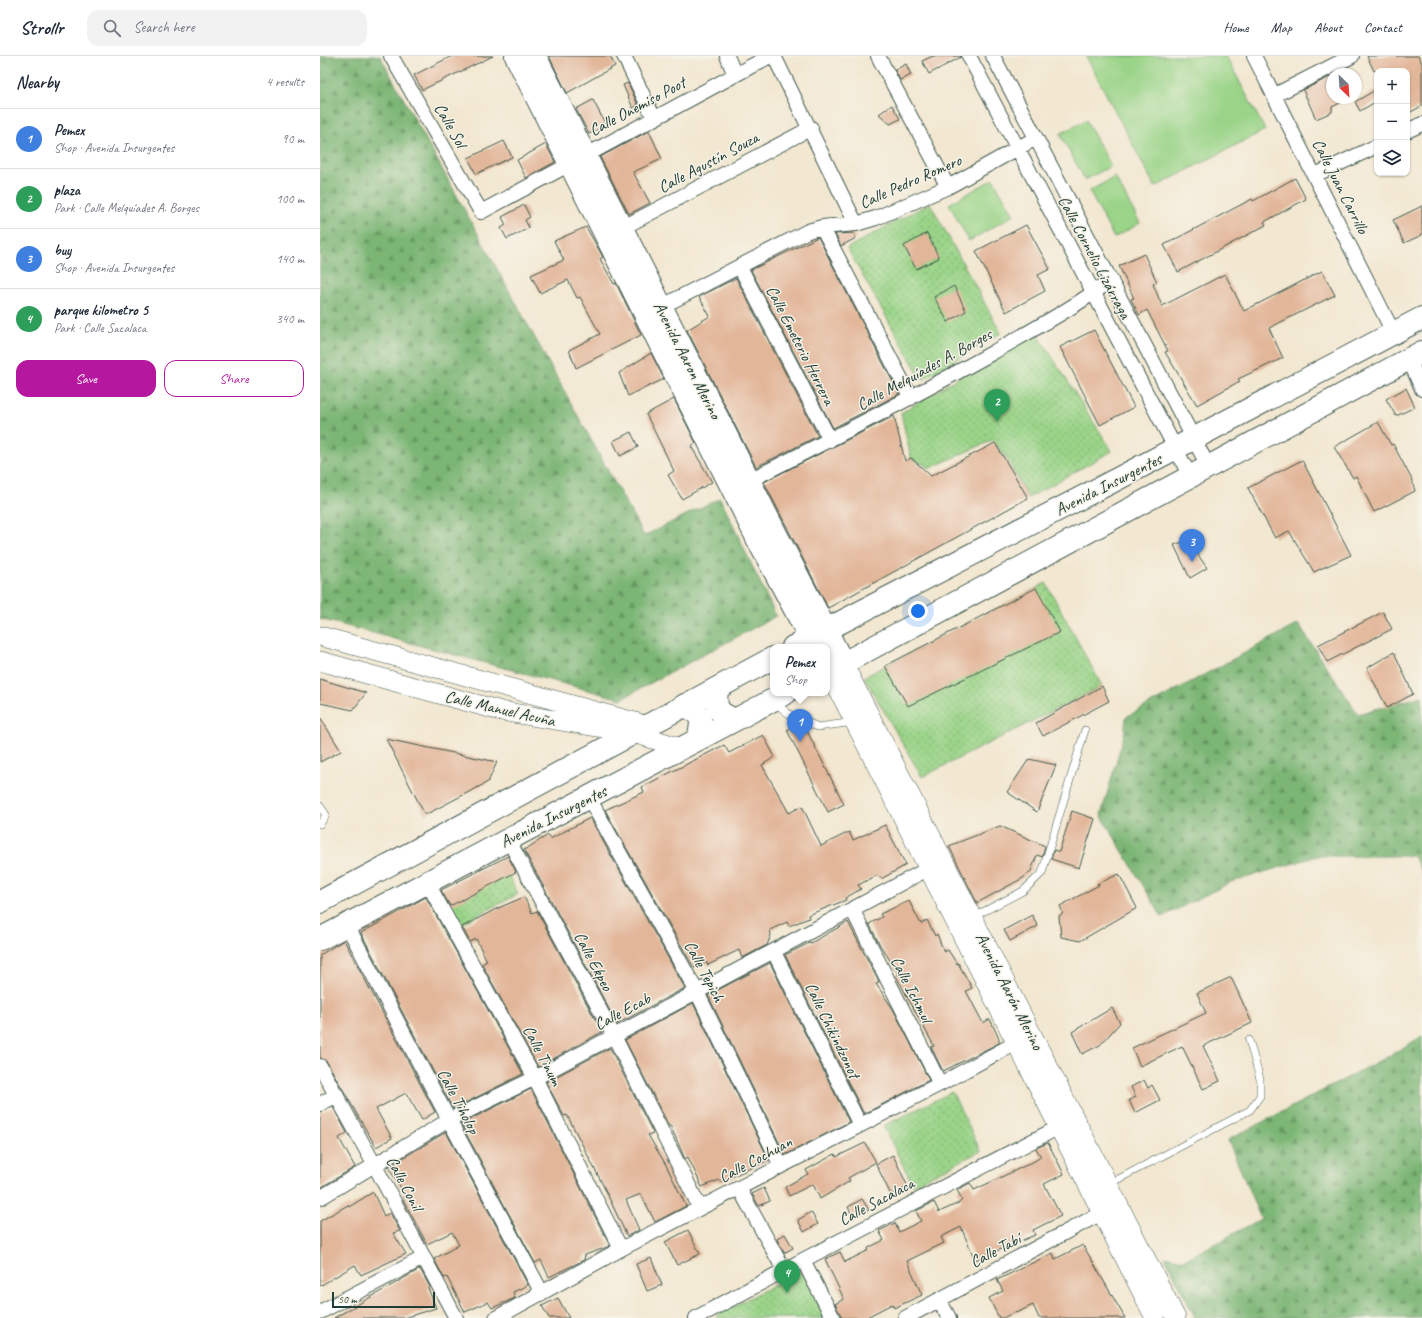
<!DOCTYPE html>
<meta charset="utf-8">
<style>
:root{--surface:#fff;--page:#f2f2f3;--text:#1f2937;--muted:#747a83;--line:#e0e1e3;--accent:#b5179e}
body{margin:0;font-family:Caveat,sans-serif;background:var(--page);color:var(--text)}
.controls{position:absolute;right:12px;top:12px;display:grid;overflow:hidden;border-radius:8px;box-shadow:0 1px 3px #0004}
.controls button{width:36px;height:36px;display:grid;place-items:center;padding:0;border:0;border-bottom:1px solid var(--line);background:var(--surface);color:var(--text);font:20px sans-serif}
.compass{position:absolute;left:1006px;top:12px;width:36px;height:36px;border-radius:50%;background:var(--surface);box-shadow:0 1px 3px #0004;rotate:155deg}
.scale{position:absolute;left:12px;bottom:10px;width:103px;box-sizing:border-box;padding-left:4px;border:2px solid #1f3d34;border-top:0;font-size:11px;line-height:14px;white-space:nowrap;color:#1f3d34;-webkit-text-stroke:3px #f7f3e8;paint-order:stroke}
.you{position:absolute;left:598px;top:555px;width:14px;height:14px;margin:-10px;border:3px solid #fff;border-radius:50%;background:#1a73e8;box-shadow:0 0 0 6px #1a73e833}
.badge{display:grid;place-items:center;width:26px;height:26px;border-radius:50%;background:var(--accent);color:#fff;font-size:13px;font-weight:700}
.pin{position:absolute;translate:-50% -33px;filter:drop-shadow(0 1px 2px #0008)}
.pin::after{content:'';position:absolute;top:21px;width:14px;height:12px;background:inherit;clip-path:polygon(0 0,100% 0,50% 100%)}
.popup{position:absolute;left:450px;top:588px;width:60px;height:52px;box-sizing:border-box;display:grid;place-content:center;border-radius:8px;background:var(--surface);filter:drop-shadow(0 1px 3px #0005);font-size:13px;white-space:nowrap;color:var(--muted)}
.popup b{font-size:15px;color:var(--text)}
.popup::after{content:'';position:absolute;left:50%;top:100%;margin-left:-8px;border:8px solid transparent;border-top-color:var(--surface)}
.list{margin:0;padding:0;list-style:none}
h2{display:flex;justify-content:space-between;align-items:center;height:52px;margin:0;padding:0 16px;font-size:17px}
h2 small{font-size:13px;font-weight:400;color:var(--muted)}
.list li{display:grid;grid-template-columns:26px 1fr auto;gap:12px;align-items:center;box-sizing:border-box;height:60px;padding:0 16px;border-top:1px solid var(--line)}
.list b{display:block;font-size:15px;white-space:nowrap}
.list p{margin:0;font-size:13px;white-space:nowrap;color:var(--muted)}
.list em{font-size:13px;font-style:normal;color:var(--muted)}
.actions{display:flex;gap:8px;padding:12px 16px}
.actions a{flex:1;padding:9px 0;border:1px solid var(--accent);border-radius:12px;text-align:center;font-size:14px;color:var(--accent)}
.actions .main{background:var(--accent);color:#fff}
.icon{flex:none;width:22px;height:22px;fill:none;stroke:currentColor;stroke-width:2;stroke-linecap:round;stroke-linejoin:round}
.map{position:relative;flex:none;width:1102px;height:1262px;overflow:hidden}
header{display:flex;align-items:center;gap:24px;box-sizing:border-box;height:56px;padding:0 20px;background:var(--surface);border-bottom:1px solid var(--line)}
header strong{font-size:19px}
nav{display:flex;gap:22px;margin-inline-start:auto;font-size:14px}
.search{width:280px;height:36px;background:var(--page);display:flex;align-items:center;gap:10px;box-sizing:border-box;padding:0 14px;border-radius:12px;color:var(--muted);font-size:15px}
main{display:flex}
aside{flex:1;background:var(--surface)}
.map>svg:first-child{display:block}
.grass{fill:#9ad488;stroke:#5c885e}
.forest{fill:url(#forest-firs);stroke:#4d7a54}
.park{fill:url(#park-dots);stroke:#5c885e}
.building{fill:#e2b699}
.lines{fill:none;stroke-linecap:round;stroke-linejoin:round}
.service-casing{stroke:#3f564b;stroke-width:8}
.minor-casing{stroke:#3f564b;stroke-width:16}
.secondary-casing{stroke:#3f564b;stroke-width:20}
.primary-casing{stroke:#3f564b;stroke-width:24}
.service{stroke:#fff;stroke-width:7}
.minor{stroke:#fff;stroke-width:14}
.secondary{stroke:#fff;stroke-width:19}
.primary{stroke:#fff;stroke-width:22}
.labels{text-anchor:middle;stroke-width:3;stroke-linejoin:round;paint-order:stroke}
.street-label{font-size:17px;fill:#1f3d34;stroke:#f7f3e8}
</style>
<header>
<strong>Strollr</strong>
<div class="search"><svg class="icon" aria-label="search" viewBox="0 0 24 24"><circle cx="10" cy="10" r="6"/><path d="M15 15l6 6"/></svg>Search here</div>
<nav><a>Home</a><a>Map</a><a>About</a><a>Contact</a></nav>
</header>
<main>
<aside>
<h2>Nearby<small>4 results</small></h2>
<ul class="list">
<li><span class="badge" style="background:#3f7fe0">1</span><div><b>Pemex</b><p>Shop · Avenida Insurgentes</p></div><em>90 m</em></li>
<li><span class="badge" style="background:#2e9e5b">2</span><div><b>plaza</b><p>Park · Calle Melquíades A. Borges</p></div><em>100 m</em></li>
<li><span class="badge" style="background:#3f7fe0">3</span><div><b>buy</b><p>Shop · Avenida Insurgentes</p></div><em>140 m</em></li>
<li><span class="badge" style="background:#2e9e5b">4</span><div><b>parque kilometro 5</b><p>Park · Calle Sacalaca</p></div><em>340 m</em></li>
</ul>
<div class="actions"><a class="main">Save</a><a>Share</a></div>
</aside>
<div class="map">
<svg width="1102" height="1262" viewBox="0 0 1102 1262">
<defs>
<pattern id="forest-firs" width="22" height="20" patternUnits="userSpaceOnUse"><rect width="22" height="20" fill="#7bb674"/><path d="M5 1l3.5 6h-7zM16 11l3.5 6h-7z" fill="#649560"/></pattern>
<pattern id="park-dots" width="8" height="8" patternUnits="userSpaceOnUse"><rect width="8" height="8" fill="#9ad488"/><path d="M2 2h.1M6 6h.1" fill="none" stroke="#7dad70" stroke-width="1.8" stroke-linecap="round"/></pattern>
</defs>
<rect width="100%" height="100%" fill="#f7f3e8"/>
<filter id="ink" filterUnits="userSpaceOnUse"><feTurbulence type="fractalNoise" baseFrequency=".025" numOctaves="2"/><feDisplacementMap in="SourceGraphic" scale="8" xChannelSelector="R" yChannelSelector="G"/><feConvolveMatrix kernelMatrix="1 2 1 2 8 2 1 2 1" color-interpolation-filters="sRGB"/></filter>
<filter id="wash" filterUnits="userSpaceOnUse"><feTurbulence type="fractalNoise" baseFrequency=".012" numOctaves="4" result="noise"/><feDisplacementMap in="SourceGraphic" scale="16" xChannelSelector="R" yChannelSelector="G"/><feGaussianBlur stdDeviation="0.9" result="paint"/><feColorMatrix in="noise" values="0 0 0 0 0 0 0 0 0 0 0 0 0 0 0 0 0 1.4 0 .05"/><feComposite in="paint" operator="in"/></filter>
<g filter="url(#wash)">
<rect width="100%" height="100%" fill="#f2e7d0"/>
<path class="grass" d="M 766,0 L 906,0 L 945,74 L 835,131 Z
M 766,64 L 791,110 L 765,124 L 740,78 Z
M 795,121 L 820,167 L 794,182 L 769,135 Z
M 673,123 L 694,159 L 649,185 L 629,148 Z"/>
<path class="forest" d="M 0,0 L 60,0 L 324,480 L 400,442 L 456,560 L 301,643 L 0,563 Z
M 978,568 L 1038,658 L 1102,640 L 1102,817 L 1094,800 L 998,800 L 911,826 L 842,861 L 781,759 L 804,679 L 806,661 Z
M 1102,980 L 1102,1262 L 875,1262 L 845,1200 L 864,1204 L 941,1163 L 908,1084 L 1071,999 Z"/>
<path class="park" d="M 610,147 L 681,277 L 602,324 L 527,192 Z
M 715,274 L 792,395 L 708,442 L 686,401 L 673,384 L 610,412 L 591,402 L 581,357 Z
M 726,527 L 782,630 L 602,721 L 544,621 Z
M 185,813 L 198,838 L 141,868 L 128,844 Z
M 632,1036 L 661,1095 L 593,1129 L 563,1070 Z
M 483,1214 L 507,1262 L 398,1262 L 397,1259 Z"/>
<g id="blocks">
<path class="building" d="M 132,0 L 173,0 L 102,34 L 94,19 Z
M 229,0 L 290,0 L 295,10 L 247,37 Z
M 613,0 L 641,0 L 641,1 L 609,18 L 602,5 Z
M 1047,0 L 1098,0 L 1102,7 L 1102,50 L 1087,58 L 1087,15 L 1054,15 Z
M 586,8 L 591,19 L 580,24 L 575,14 Z
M 1012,20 L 1012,42 L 1030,42 L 1012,51 L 1012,56 L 996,63 L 983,34 Z
M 308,27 L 318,49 L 313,52 L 303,29 Z
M 1057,33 L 1057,45 L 1040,55 L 1035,46 Z
M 273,44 L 286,69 L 269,78 L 256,53 Z
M 572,49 L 580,63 L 570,68 L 559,58 Z
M 329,75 L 342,103 L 313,116 L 330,147 L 309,158 L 280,101 Z
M 184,85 L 192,101 L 156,118 L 148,102 Z
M 226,88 L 235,106 L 206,122 L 197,104 Z
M 975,122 L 986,143 L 944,166 L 946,169 L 858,216 L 844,189 L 932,143 L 933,145 Z
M 204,149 L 210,161 L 205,164 L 209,172 L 187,183 L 181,172 L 186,169 L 182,161 Z
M 1102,150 L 1102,179 L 1084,187 L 1073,164 Z
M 706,169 L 730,213 L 718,219 L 725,235 L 686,256 L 656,195 Z
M 266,171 L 283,201 L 280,203 L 294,228 L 296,227 L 321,279 L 256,312 L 249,294 L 280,278 L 260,241 L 257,242 L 248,224 L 220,237 L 211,219 L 244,204 L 234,185 Z
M 534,177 L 536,182 L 521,190 L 515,178 Z
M 607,177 L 619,202 L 596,213 L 584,190 Z
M 498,181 L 579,338 L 513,372 L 431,214 Z
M 824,198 L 837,226 L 833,228 L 842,250 L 905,218 L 924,255 L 1002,215 L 1015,239 L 949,272 L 963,302 L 918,323 L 920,325 L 877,349 L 845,296 L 848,295 L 827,254 L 819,259 L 811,243 L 814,242 L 799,210 Z
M 416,222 L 498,380 L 436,411 L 367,274 L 390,260 L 379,241 Z
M 634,230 L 646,255 L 628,266 L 614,241 Z
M 774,274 L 814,351 L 780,369 L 740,291 Z
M 331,297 L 344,323 L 308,340 L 299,317 Z
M 1086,332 L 1095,351 L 1076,360 L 1066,343 Z
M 354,343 L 376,387 L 371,390 L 392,426 L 362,443 L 348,419 L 354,415 L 326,358 Z
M 574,360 L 585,405 L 591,402 L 611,420 L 675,387 L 708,442 L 508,552 L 444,426 Z
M 1058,366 L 1071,389 L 1073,388 L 1091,422 L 1095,435 L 1054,456 L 1036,420 L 1033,422 L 1014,391 Z
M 311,376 L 318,391 L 300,400 L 293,385 Z
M 982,404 L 1031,499 L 994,516 L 969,475 L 955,482 L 928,432 Z
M 868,484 L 887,512 L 870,522 L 854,489 Z
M 716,532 L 740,576 L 588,650 L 565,610 Z
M 1063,556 L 1072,573 L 1007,606 L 998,589 Z
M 1074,596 L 1093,638 L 1067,652 L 1047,612 Z
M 0,623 L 46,637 L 33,654 L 0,647 Z
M 782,630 L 789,645 L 723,680 L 716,667 Z
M 0,661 L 21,695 L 0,706 Z
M 478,668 L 485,671 L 524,748 L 508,756 L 467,674 Z
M 443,679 L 455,701 L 442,709 L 469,757 L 482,750 L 501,790 L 529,776 L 533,784 L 565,769 L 586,809 L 561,823 L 558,819 L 538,829 L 541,833 L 525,842 L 526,844 L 488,859 L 489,862 L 469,870 L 467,866 L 450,874 L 451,879 L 447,889 L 422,902 L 419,894 L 388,909 L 386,906 L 374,912 L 285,754 L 324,736 L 322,731 L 404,689 L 409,697 Z
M 66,683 L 177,706 L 168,726 L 105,759 Z
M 709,703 L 736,709 L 717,756 L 687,736 Z
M 752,755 L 775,763 L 759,812 L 731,803 L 734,794 L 739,796 Z
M 270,762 L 365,932 L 297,968 L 204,794 L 228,779 L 230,783 Z
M 680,770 L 725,790 L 722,801 L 717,799 L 711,815 L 703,822 L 657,847 L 629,790 Z
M 188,800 L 196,816 L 130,850 L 121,834 Z
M 799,818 L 817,852 L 760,885 L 741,881 L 739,860 L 743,857 L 740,850 L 779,829 L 777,828 Z
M 106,841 L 203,1018 L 133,1053 L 41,877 Z
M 204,841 L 212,857 L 217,855 L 282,976 L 218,1011 L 162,908 L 167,905 L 156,883 L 150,886 L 142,871 L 176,853 Z
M 589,845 L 601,868 L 607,864 L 615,880 L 617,878 L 624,896 L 628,894 L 637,908 L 638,907 L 652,932 L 646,935 L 663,967 L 670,963 L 679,983 L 679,987 L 623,1015 L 611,991 L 614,990 L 576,920 L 579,918 L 560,889 L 549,868 L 562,861 L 560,858 Z
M 712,859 L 718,870 L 690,885 L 684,874 Z
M 528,866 L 559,926 L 556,928 L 573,953 L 609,1024 L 544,1058 L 465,899 L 491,886 L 491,887 Z
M 24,884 L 115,1056 L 102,1064 L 86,1037 L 56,1053 L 72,1082 L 56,1091 L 7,1006 L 0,1002 L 0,899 Z
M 450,907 L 529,1066 L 465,1099 L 388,939 Z
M 911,921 L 932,967 L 883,990 L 900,1025 L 883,1033 L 862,990 L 820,1010 L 812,992 L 886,957 L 877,937 Z
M 373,947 L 449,1104 L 400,1126 L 399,1124 L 382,1131 L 368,1101 L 365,1103 L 351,1071 L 349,1070 L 305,984 Z
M 792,952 L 800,967 L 780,989 L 762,998 L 752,976 Z
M 290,992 L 333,1077 L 328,1079 L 346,1109 L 366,1150 L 335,1166 L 321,1138 L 306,1144 L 319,1174 L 307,1180 L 282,1127 L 247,1059 L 244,1060 L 226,1026 Z
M 824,1024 L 828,1032 L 832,1029 L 840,1044 L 815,1057 L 809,1044 L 816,1041 L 811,1031 Z
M 211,1033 L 290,1190 L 265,1199 L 264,1204 L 229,1221 L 221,1204 L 215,1207 L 141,1068 Z
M 13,1051 L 27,1077 L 19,1082 L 35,1111 L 0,1132 L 0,1056 Z
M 126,1076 L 208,1229 L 193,1236 L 195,1242 L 172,1252 L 168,1246 L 145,1256 L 127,1221 L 124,1222 L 114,1203 L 139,1189 L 132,1176 L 107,1188 L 86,1149 L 82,1142 L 86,1140 L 68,1111 Z
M 545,1087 L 556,1106 L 528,1122 L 530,1125 L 500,1143 L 493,1128 L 469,1140 L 465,1131 L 488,1118 L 486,1114 L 515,1098 L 516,1101 Z
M 728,1087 L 744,1118 L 724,1128 L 741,1160 L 713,1174 L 715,1179 L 655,1204 L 641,1171 L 621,1181 L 624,1187 L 587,1205 L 602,1239 L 574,1252 L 572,1248 L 545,1262 L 522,1262 L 515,1248 L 524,1243 L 505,1203 L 520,1196 L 525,1206 L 549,1194 L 548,1192 L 564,1184 L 559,1175 L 575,1167 L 579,1176 L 601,1165 L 596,1155 L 614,1146 L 619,1156 L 639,1147 L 642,1144 L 637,1134 L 650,1127 L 654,1134 L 711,1107 L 721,1101 L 716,1092 Z
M 573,1099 L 588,1131 L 571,1139 L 556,1108 Z
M 444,1132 L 450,1145 L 439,1150 L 432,1138 Z
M 53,1136 L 64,1160 L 70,1157 L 80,1175 L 73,1177 L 86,1198 L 41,1219 L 35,1209 L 0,1230 L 0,1165 L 28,1149 L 29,1151 Z
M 542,1143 L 549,1154 L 533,1161 L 528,1151 Z
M 491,1156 L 498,1168 L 484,1176 L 478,1164 Z
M 368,1174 L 380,1198 L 357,1209 L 345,1186 Z
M 465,1178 L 473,1192 L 464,1197 L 457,1183 Z
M 763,1189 L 805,1262 L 719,1262 L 713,1249 L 696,1257 L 695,1256 L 683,1262 L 679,1262 L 669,1242 L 683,1235 L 677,1224 L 733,1197 L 735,1203 Z
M 331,1202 L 342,1229 L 327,1235 L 316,1208 Z
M 100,1213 L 110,1231 L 108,1232 L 116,1252 L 83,1262 L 14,1262 Z
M 238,1242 L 249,1262 L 229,1262 L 222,1250 Z"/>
</g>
</g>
<g filter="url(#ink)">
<use href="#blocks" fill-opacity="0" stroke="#3f564b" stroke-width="1"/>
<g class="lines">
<g class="service-casing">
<path id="service" d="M 454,646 L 469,658 L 498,671 L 534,666
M 0,750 L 6,759 L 0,768
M 653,861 L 703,835 L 722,817 L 765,674
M 789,1128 L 930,1054 L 940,1040 L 940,1023 L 929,984"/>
</g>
<g class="minor-casing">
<path id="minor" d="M 71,0 L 161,156 L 450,0
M 304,0 L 334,62
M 407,0 L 415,19
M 454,0 L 536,168
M 558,0 L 628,131
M 649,0 L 870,420
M 673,0 L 888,410
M 934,0 L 1074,278
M 955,39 L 1032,0
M 1087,75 L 1102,68
M 995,119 L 1057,90
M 502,171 L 591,342
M 302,172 L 491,72
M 420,211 L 510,384
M 335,254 L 488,175 L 502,171 L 536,168 L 556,162 L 628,131 L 716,82
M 1089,303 L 1102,333
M 422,428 C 506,386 590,343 672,297 C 712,274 754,252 791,224
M 269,742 L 377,936 L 461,1110
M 188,783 L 294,980 L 380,1152
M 107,826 L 215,1022 L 301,1193
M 532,853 L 620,1028
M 27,869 L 129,1064 L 222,1237
M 454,896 L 540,1069
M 0,1010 L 54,1108 L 136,1262
M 0,1048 L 17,1039
M 419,1132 L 464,1214
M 0,1142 L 129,1064 L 215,1022 L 617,808
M 483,1204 L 513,1262
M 619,1244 L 629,1262
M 0,1256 L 103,1202
M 176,1262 L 301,1193 L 620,1028 L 705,982
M 376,1262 L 483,1204 L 747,1067
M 585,1262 L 789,1153"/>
</g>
<g class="secondary-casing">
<path id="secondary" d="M 0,580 L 318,667
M 0,605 L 181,655 L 313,677 L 362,692
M 523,607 L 856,1262
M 509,615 L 835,1262"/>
</g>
<g class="primary-casing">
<path id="primary" d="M 196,0 L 441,490 L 495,591
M 215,0 L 457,480 L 523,607
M 473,591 L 803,420 L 1102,262
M 507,616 L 1102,296
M 397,632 C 395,653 397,656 415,664
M 365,649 C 383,660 383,663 378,683
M 0,846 L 453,602
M 0,883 L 466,637"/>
</g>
<use href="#service" class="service"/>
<use href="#minor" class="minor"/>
<use href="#secondary" class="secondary"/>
<use href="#primary" class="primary"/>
</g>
</g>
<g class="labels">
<g class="street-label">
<text transform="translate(317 50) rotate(-28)" y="6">Calle Onemiso Poot</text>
<text transform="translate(131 69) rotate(60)" y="6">Calle Sol</text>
<text transform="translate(388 106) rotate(-28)" y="6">Calle Agustín Souza</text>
<text transform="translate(590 125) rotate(-24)" y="6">Calle Pedro Romero</text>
<text transform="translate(1021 130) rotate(63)" y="6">Calle Juan Carrillo</text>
<text transform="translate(775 201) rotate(62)" y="6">Calle Cornelio Lizárraga</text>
<text transform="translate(481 289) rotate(63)" y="6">Calle Emeterio Herrera</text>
<text transform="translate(368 304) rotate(63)" y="6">Avenida Aaron Merino</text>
<text transform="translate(604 313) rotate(-29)" y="6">Calle Melquíades A. Borges</text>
<text transform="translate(788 428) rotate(-27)" y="6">Avenida Insurgentes</text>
<text transform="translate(180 652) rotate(13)" y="6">Calle Manuel Acuña</text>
<text transform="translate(233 760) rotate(-27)" y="6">Avenida Insurgentes</text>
<text transform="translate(274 905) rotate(62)" y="6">Calle Ekpeo</text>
<text transform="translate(385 915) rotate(62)" y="6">Calle Tepich</text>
<text transform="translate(592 933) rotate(63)" y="6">Calle Ichmul</text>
<text transform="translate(690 935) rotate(63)" y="6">Avenida Aarón Merino</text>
<text transform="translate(302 955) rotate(-28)" y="6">Calle Ecab</text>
<text transform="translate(513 974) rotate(64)" y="6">Calle Chikindzonot</text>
<text transform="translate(223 999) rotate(62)" y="6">Calle Tinum</text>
<text transform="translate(139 1045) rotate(62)" y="6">Calle Tiholop</text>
<text transform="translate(435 1103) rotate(-28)" y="6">Calle Cochuan</text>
<text transform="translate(85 1127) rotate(62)" y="6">Calle Conil</text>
<text transform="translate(556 1145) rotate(-28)" y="6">Calle Sacalaca</text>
<text transform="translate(675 1194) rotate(-28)" y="6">Calle Tabí</text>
</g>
</g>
</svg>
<div class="controls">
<button>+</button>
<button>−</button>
<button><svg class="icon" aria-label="layers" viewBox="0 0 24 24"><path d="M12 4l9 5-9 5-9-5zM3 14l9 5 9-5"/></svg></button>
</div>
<svg class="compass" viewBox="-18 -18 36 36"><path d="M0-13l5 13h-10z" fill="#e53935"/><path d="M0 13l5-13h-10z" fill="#747a83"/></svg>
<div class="scale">50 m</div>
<div class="you"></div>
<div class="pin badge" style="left:480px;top:686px;background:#3f7fe0">1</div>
<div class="popup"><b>Pemex</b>Shop</div>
<div class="pin badge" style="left:677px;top:366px;background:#2e9e5b">2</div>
<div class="pin badge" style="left:872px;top:506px;background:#3f7fe0">3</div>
<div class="pin badge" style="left:467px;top:1237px;background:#2e9e5b">4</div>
</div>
</main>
